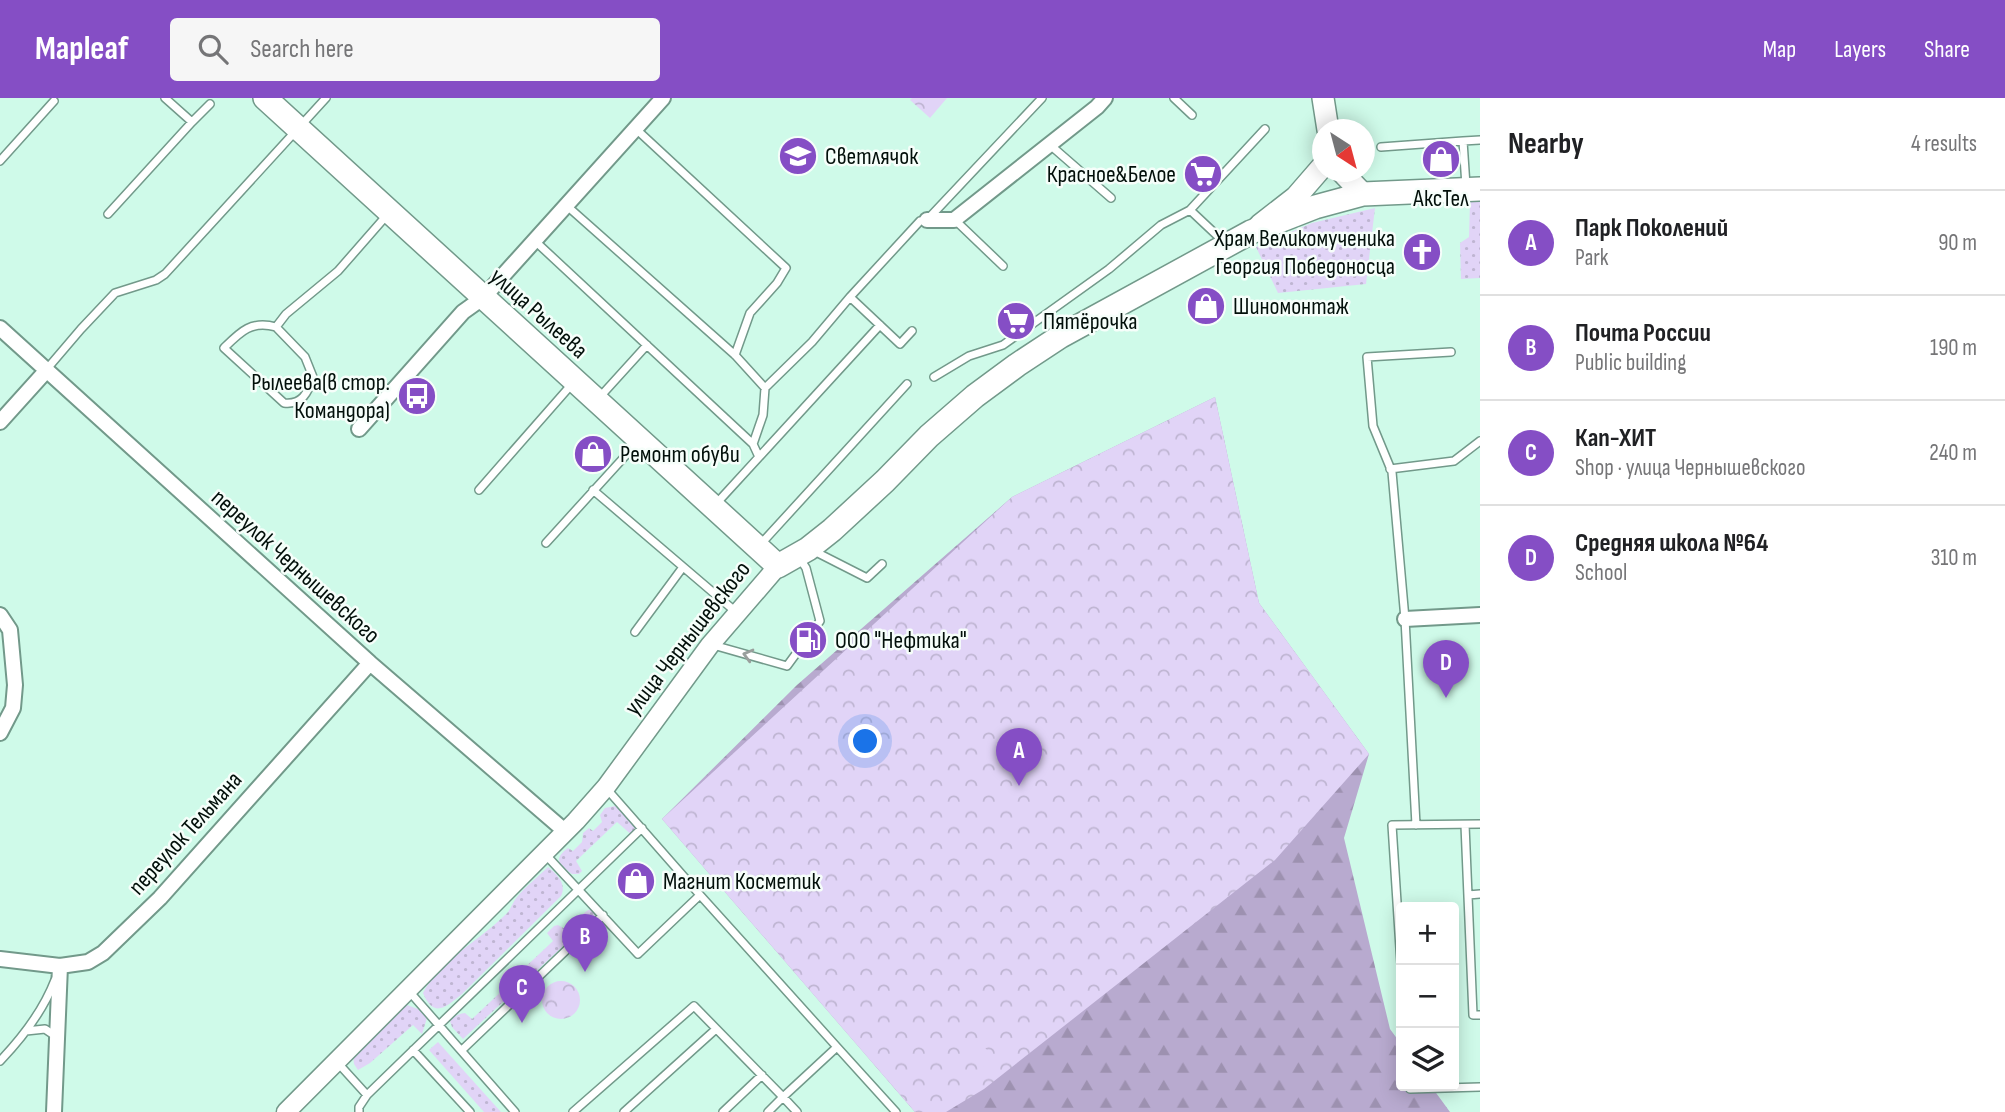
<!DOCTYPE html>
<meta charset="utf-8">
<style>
:root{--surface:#fff;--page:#f6f6f6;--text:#202124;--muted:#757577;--line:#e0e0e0;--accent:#854ec5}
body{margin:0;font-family:"Sofia Sans Condensed",sans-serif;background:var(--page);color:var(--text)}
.controls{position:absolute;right:21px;bottom:21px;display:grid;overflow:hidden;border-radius:7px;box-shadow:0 4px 18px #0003}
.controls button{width:63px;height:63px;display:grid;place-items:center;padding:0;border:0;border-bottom:2px solid var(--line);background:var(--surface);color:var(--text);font:35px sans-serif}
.compass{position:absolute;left:1312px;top:21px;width:63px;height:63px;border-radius:50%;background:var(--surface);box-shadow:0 4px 18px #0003;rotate:144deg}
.you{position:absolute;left:866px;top:644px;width:24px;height:24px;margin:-18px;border:5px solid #fff;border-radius:50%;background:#1a73e8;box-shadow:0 0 0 10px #1a73e833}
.badge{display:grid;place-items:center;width:46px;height:46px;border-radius:50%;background:var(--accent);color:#fff;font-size:23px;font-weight:700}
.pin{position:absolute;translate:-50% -58px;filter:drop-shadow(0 2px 4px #0008)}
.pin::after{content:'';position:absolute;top:37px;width:24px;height:21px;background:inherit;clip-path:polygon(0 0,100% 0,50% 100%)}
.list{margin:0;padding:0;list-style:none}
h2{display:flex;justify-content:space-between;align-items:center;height:91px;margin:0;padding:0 28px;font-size:30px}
h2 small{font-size:23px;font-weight:400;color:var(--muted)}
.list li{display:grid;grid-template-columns:46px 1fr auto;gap:21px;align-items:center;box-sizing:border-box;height:105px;padding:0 28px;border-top:2px solid var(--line)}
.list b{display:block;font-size:26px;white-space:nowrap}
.list p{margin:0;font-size:23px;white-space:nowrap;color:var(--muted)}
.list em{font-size:23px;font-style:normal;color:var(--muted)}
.icon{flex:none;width:38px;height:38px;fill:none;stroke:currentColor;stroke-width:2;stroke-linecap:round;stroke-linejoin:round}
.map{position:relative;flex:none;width:1480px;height:1014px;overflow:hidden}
header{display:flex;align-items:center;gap:42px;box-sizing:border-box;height:98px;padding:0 35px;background:var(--accent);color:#fff}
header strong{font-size:33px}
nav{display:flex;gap:38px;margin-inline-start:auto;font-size:24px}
.search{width:490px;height:63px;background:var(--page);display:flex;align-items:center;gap:18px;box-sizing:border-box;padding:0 24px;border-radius:7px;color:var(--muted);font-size:26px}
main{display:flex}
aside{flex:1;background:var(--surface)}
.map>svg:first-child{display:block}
.grass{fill:url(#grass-dots)}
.forest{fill:url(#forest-firs)}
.park{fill:url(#park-crowns)}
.pitch{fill:#e1d4f7}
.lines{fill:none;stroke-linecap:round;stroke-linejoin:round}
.service-casing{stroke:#72998a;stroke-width:10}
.minor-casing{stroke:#72998a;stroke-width:18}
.tertiary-casing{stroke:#72998a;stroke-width:21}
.secondary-casing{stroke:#72998a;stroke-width:24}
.primary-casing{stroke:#72998a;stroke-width:26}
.service{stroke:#fff;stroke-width:7}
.minor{stroke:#fff;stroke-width:14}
.tertiary{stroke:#fff;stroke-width:18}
.secondary{stroke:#fff;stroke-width:21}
.primary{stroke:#fff;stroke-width:23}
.oneway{stroke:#9a9f9d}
.labels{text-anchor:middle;stroke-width:5;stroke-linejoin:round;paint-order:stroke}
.poi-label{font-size:24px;fill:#020f0a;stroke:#f6fefa;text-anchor:start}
.street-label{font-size:24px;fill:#020f0a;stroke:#f6fefa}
</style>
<header>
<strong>Mapleaf</strong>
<div class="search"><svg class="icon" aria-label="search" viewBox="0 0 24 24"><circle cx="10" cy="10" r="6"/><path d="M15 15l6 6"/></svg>Search here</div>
<nav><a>Map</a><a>Layers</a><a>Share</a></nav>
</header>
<main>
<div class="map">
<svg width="1480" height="1014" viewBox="0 0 1480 1014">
<defs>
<pattern id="grass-dots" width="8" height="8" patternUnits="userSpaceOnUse" patternTransform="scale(1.75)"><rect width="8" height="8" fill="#e1d4f7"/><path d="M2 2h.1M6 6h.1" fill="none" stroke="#bfb5d2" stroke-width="1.8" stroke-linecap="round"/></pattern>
<pattern id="forest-firs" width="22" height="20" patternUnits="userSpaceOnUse" patternTransform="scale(1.75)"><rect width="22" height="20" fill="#b8aacf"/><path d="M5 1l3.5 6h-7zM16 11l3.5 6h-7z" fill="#9d91b0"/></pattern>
<pattern id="park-crowns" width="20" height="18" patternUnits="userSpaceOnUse" patternTransform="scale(1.75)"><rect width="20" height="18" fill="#e1d4f7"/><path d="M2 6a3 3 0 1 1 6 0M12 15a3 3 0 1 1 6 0" fill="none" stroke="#bfb5d2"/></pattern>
</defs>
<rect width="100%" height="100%" fill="#cffae9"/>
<path class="grass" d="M 1470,104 L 1480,104 L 1480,180 L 1461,181 L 1460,145 L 1469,139 Z
M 1375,110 L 1366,186 L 1278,195 L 1256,149 L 1312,125 Z
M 615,708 L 638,730 L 634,739 L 617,724 L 576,763 L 582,773 L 579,776 L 572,776 C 560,766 552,762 568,750 L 573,753 L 582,744 L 583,735 L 589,730 L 593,733 L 602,724 L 600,717 L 605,710 Z
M 548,769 C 557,776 567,786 561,798 L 462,896 C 446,909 434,921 423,895 C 440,862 479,843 505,817 C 511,812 512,805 517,799 C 526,788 538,779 548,769 Z
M 588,812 L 591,812 L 595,817 L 589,824 L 463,941 L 452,929 L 450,923 C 454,919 459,915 465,915 L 472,921 L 506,889 L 501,883 C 502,876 504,873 511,870 L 519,875 L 553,843 L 547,835 L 554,828 L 558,827 L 565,831 Z
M 407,907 L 418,911 L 427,920 L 422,936 L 413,927 L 370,965 L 358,972 L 354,966 L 353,957 L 388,922 Z
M 438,944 L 501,1014 L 484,1014 L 429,952 Z"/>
<path class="forest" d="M 1215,299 L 1259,505 L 1369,656 L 1344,740 L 1390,931 L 1401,946 L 1401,988 L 1431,988 L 1450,1014 L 915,1014 L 662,721 L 797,587 L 1012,399 Z"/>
<path class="park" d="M 912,0 L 947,0 L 930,20 L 910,2 Z
M 1215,299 L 1259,505 L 1369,656 L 1275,762 L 984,991 L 946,1014 L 915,1014 L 662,721 L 1012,399 Z
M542 902a19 19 0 1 1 38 0a19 19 0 1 1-38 0Z"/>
<path class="pitch" d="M 970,937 L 993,957 L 983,969 L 960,949 Z"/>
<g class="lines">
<g class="service-casing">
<path id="service" d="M 1174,0 L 1192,17
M 192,24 L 210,6
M 636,31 L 786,170 L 777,185 L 750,215 L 735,257
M 1049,46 L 1111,100
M 1381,49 L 1463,43
M 0,63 L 54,3
M 1466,88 L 1463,43 L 1480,42
M 566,107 L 735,257 L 765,290
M 1190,112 L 1224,144
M 108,116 L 192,24 L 165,0
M 955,122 L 1003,168
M 535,143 L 753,346
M 276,229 L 305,259 L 313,279 C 308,295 302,307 284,305 L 224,250 C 240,234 251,222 276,229 L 286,216 L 338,173 L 387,117
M 912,233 L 900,246 L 850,199 L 920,123 L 927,122 L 1042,0
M 46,272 L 81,231 L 115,195 L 156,182 L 165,176 L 326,0
M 934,279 L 969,258 L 1003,247 L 1109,171 L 1161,127 L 1190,112 L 1265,31
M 598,301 L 647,247
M 759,359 L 753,346 L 763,317 L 765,290 L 812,244 L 850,199
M 1390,371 L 1454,363 L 1480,343
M 479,392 L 572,286
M 593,392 L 736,514
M 715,407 L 880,227
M 546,445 L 637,345
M 759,448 L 907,286
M 812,452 L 867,480 L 882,466
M 635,534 L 683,469
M 713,547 L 787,568 L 820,523 L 806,470 L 800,461
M 606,690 L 700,797
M 1416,727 L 1405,521 L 1392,374 L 1373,328 L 1367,259 L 1451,254
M 1465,727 L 1473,917 L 1480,917
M 545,756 L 638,856 L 700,797 L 837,949 L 783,999 L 694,908 L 573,1014
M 1468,797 L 1480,796
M 1401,866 L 1392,727 L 1480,726
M 408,892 L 515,1014
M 26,933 L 45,931 L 57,939
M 837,949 L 896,1014
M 413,952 L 470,1014
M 462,952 L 603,817
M 0,963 C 23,939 43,913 55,882
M 337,964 L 367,997 L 359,1009 L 359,1014
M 1410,988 L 1410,991 L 1480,989
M 367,997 L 642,730
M 624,1014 L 716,931
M 723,1014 L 762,977
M 768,1014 L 783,999 L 797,1014"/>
</g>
<g class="minor-casing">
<path id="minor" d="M 927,122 L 954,122 L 1097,9 L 1105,0
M 0,230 L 370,565 L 566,734
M 0,324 L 46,273
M 359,331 L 463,214 L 484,199 L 499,182 L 663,0
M 0,517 L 10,532 L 15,587 L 13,610 L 0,635
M 1405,521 L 1480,517
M 0,861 L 60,868 L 88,864 L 103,855 L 160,800 L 370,565
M 54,1014 L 60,868"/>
</g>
<g class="tertiary-casing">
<path id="tertiary" d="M 286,1014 L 576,723 L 606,689 L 710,547 L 778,468"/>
</g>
<g class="secondary-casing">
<path id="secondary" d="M 1323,0 L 1328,32
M 1342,74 L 1363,96
M 1260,127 L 1296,99 L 1322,69"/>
</g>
<g class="primary-casing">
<path id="primary" d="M 265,0 L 778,468 L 808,451 L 832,432 L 885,383 L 929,338 L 975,298 L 1017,267 L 1061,238 L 1251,134 L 1315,109 L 1363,96 L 1480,91"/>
</g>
<use href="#service" class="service"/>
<use href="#minor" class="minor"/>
<use href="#tertiary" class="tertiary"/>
<use href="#secondary" class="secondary"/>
<use href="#primary" class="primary"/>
</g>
<defs><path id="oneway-chevron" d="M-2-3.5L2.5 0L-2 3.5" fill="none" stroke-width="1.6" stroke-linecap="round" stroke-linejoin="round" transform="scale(1.75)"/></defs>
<use class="oneway" href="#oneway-chevron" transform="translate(748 557) rotate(-165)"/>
<defs>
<g id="school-disc" transform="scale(2.0125)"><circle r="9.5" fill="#854ec5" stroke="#f6fefa"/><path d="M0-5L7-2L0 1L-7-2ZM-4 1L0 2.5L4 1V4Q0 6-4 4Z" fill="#fff"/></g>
<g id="shop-disc" transform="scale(2.0125)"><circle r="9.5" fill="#854ec5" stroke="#f6fefa"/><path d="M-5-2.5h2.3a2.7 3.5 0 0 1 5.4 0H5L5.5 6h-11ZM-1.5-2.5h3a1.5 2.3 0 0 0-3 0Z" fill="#fff"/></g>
<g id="supermarket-disc" transform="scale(2.0125)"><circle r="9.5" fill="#854ec5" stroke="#f6fefa"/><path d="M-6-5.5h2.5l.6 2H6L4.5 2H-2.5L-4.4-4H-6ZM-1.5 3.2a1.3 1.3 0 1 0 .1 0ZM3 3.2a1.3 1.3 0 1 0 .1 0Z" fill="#fff"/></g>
<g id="church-disc" transform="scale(2.0125)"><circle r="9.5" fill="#854ec5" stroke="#f6fefa"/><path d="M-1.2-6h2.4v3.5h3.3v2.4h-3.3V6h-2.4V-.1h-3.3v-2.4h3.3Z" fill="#fff"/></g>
<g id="bus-disc" transform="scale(2.0125)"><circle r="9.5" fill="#854ec5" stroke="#f6fefa"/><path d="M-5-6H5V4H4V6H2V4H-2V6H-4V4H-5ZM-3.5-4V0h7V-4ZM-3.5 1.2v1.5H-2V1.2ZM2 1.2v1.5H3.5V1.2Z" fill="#fff"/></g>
<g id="fuel-disc" transform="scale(2.0125)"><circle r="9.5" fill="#854ec5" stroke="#f6fefa"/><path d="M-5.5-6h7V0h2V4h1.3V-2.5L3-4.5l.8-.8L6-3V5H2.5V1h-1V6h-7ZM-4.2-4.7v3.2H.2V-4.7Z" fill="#fff"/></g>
</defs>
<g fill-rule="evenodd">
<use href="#school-disc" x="798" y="58"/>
<use href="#shop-disc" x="1441" y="61"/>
<use href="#supermarket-disc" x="1203" y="76"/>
<use href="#church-disc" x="1422" y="154"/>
<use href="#shop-disc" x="1206" y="208"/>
<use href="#supermarket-disc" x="1016" y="223"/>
<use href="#bus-disc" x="417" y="298"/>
<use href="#shop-disc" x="593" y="356"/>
<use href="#fuel-disc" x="808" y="542"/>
<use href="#shop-disc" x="636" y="783"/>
</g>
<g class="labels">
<g class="poi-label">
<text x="825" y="66">Светлячок</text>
<text x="1176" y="84" text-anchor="end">Красное&amp;Белое</text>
<text x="1441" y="108" text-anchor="middle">АксТел</text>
<text x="1395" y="148" text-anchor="end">Храм Великомученика<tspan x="1395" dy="28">Георгия Победоносца</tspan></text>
<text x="1233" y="216">Шиномонтаж</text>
<text x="1043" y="231">Пятёрочка</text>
<text x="390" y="292" text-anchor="end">Рылеева(в стор.<tspan x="390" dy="28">Командора)</tspan></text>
<text x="620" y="364">Ремонт обуви</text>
<text x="835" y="550">ООО "Нефтика"</text>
<text x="663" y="791">Магнит Косметик</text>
</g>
<g class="street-label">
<text transform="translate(539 215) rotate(42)" y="8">улица Рылеева</text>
<text transform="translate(296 468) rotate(42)" y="8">переулок Чернышевского</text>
<text transform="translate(687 540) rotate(-52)" y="8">улица Чернышевского</text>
<text transform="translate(185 735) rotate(-48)" y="8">переулок Тельмана</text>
</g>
</g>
</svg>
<div class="controls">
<button>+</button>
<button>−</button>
<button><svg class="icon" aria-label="layers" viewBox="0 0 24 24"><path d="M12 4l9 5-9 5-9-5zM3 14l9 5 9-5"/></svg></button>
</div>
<svg class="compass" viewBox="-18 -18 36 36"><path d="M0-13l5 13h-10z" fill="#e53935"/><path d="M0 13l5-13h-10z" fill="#757577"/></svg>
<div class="you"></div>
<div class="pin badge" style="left:1019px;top:688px">A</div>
<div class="pin badge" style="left:585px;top:874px">B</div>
<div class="pin badge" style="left:522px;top:925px">C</div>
<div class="pin badge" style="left:1446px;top:600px">D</div>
</div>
<aside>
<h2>Nearby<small>4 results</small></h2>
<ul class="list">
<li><span class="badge">A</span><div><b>Парк Поколений</b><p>Park</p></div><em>90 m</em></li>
<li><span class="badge">B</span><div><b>Почта России</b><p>Public building</p></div><em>190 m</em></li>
<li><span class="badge">C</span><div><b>Кап-ХИТ</b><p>Shop · улица Чернышевского</p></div><em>240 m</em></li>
<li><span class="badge">D</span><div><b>Средняя школа №64</b><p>School</p></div><em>310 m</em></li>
</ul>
</aside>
</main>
